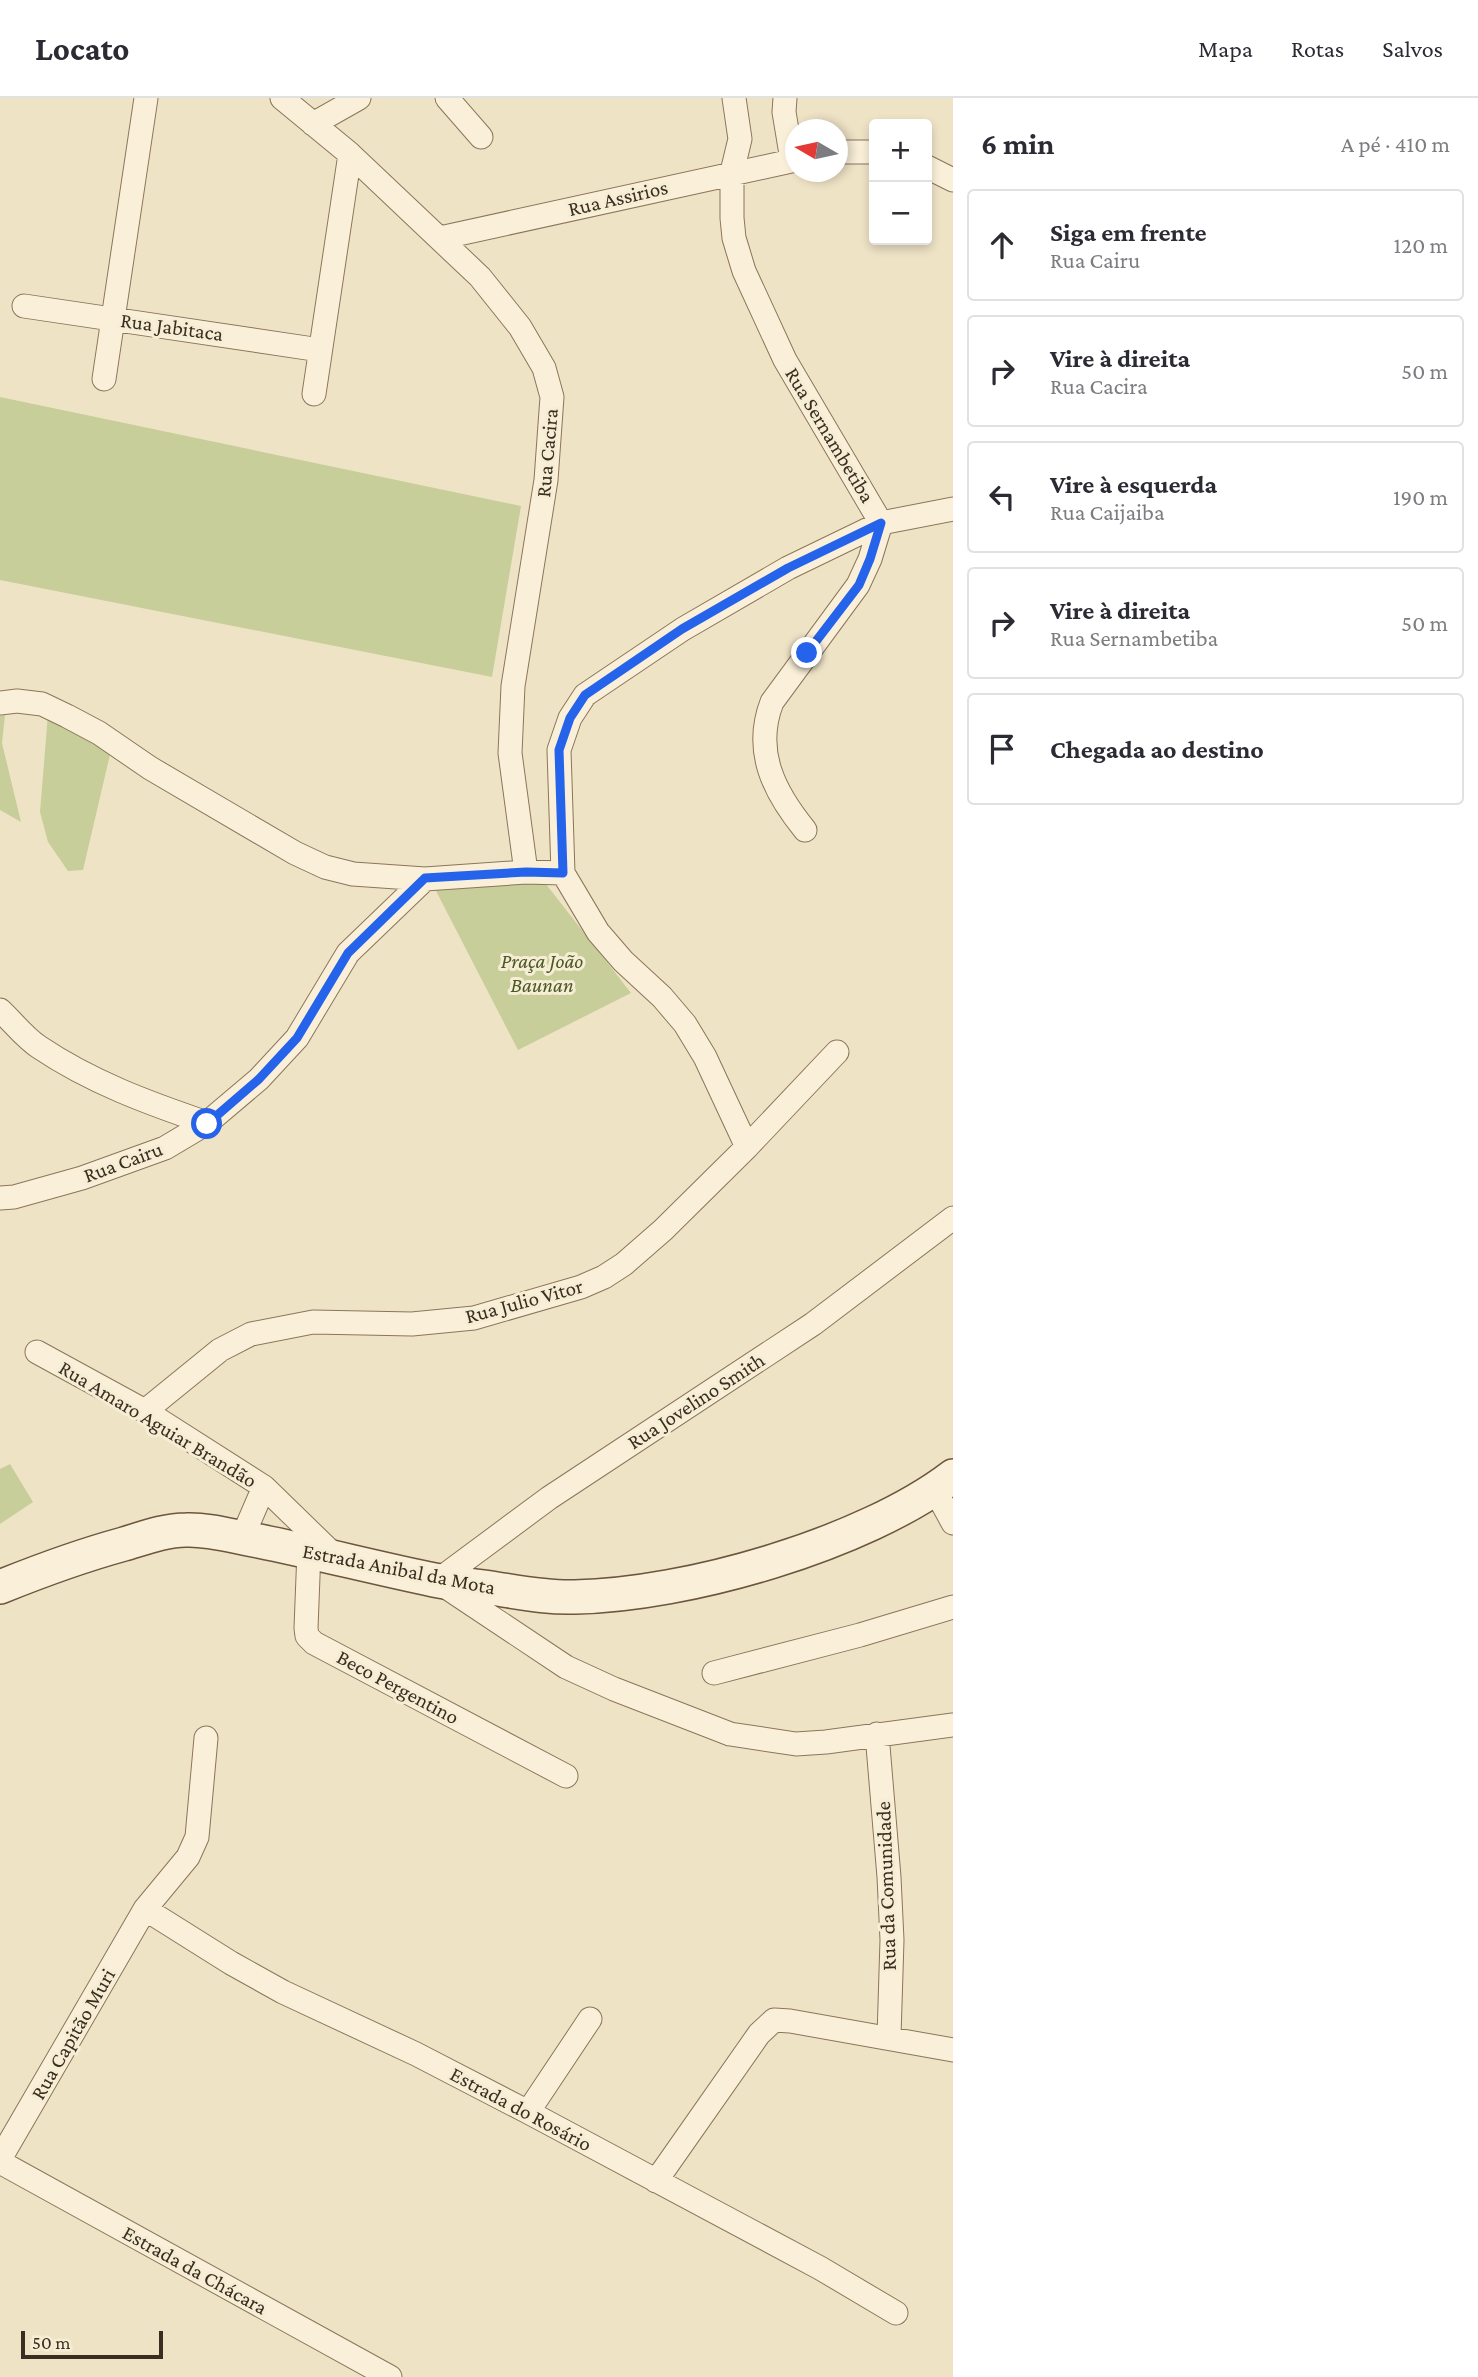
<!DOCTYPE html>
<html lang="pt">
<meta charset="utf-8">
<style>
:root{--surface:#fff;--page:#f2f2f3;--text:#2b2b33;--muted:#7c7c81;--line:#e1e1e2}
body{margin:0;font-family:"Crimson Pro",serif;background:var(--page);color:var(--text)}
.controls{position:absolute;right:21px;top:21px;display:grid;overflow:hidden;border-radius:7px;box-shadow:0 4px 10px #0003}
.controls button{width:63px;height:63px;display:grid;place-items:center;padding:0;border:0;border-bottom:2px solid var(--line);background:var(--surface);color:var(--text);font:35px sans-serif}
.compass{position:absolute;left:785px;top:21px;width:63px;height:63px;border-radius:50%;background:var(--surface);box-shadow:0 4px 10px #0003;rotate:279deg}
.scale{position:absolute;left:21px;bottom:18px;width:142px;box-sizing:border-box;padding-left:7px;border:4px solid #3b2d1f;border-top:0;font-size:19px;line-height:24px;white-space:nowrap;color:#3b2d1f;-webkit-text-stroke:5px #f6edd5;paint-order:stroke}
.stop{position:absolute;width:21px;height:21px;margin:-16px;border:5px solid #2563eb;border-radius:50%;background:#fff}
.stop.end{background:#2563eb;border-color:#fff;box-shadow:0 2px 7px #0008}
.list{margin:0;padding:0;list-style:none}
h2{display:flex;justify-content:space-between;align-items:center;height:91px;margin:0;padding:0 28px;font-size:30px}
h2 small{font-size:23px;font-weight:400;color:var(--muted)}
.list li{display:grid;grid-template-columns:46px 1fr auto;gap:21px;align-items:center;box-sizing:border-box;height:112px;margin:0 14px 14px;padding:0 14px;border:2px solid var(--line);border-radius:7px}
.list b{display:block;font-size:26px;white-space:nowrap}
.list p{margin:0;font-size:23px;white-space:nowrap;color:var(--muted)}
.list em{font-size:23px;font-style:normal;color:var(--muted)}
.icon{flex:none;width:38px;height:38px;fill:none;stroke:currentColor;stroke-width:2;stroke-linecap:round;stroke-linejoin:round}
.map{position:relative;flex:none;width:953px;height:2279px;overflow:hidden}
header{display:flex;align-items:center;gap:42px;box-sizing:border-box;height:98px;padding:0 35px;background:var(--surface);border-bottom:2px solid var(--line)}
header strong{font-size:33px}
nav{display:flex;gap:38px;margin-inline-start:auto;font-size:24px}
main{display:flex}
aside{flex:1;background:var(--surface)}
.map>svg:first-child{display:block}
.green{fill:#c7ce99}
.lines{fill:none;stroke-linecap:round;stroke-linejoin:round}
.street-casing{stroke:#8b755b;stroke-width:25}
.secondary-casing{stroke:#6d563e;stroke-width:36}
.street{stroke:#faf0d9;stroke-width:23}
.secondary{stroke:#faf0d9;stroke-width:33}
.route{stroke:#2563eb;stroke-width:9}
.labels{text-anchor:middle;stroke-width:6;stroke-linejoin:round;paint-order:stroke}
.street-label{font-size:21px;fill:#3b2d1f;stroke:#f6edd5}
.park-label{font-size:21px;font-style:italic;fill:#4a5825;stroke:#f6edd5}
</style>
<header>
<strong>Locato</strong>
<nav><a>Mapa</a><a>Rotas</a><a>Salvos</a></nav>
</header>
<main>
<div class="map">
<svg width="953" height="2279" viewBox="0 0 953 2279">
<rect width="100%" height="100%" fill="#efe3c6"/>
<path class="green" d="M 0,299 L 521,408 L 492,579 L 0,482 Z
M 48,616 L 112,648 L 83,772 L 68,773 L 48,744 L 40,714 Z
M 5,617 L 2,645 L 21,724 L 0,712 L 0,618 Z
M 542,781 L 631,895 L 518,952 L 435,791 Z
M 10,1366 L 33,1404 L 0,1426 L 0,1371 Z"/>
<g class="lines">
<g class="street-casing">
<path id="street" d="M 282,0 L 350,56 L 480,179 L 520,229 L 544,270 L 552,299 L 546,382 L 513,588 L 510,655 L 526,774
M 447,0 L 481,39
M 734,0 L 740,41 L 732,74 L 732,120 L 734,140 L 744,173 L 785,262 L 881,425 L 870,461 L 858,487 L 772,604 C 753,653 774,694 805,732
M 785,0 L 784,14 L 792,62
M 313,26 L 359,0
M 838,54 L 874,54
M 927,69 L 953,82
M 440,140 L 796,62
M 24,208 L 320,252
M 104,281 L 146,0
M 314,296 L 350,56
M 0,605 L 17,603 L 42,606 L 67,618 L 99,635 L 150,670 L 295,755 L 325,769 L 353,776 L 425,781 L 526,774 L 563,775
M 0,912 C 13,924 25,940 39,949 C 91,984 148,1005 207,1025
M 747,1049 L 705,959 L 685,926 L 662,899 L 623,863 L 598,834 L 563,775 L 559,652 L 570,620 L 585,597 L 683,531 L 788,470 L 881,425 L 953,411
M 0,1100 L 14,1099 L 82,1080 L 165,1050 L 207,1025 L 259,981 L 297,940 L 348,855 L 425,781
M 953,1120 L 813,1226 L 549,1400 L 437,1483 L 566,1569 L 614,1591 L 730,1636 L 796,1646 L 826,1644 L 953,1627
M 37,1254 L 145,1313 L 264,1389 L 336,1459
M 145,1313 L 220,1252 L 251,1236 L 313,1224 L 412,1226 L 474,1220 L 581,1189 L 604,1179 L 624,1166 L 663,1132 L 747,1049 L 837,954
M 935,1392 L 953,1425
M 242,1440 L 264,1389
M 309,1453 L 306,1530 L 307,1538 L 314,1545 L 566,1678
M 714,1575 L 860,1537 L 953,1509
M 877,1636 L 889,1779 L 892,1842 L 889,1939
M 145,1811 L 231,1865 L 283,1894 L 416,1956 L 528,2014 L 820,2170 L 896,2215
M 528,2014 L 590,1921
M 0,2061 L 145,1811 L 188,1759 L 197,1739 L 206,1640
M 0,2064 L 390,2279
M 656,2083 L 759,1936 L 774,1922 L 790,1923 L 953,1952"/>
</g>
<g class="secondary-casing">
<path id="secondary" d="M 0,1489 C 42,1472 80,1458 124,1446 C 144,1440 165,1432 186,1432 C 210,1431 235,1439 259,1443 C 318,1455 376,1470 434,1482 C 455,1486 476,1488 497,1491 C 523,1495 549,1500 575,1499 C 687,1497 864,1446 953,1378"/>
</g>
<use href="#street" class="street"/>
<use href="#secondary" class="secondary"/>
</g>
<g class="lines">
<path class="route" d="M 207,1026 L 259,981 L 297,940 L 348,855 L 425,780 L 526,774 L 563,775 L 559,652 L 570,620 L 585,597 L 682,531 L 788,470 L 881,425 L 870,461 L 859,487 L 807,555"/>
</g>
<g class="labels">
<g class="street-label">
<text transform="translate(618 100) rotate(-13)" y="7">Rua Assirios</text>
<text transform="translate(172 229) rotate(8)" y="7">Rua Jabitaca</text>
<text transform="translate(830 337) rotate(59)" y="7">Rua Sernambetiba</text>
<text transform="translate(547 355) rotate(-85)" y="7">Rua Cacira</text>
<text transform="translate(123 1064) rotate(-20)" y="7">Rua Cairu</text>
<text transform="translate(524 1203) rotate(-15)" y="7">Rua Julio Vitor</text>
<text transform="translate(696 1303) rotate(-33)" y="7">Rua Jovelino Smith</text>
<text transform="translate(158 1326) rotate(31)" y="7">Rua Amaro Aguiar Brandão</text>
<text transform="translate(399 1471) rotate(11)" y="7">Estrada Anibal da Mota</text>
<text transform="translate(398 1589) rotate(28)" y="7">Beco Pergentino</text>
<text transform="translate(886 1788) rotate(-92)" y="7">Rua da Comunidade</text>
<text transform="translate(73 1936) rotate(-60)" y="7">Rua Capitão Muri</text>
<text transform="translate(521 2011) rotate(28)" y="7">Estrada do Rosário</text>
<text transform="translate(195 2172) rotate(29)" y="7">Estrada da Chácara</text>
</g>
<g class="park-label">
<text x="542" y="870">Praça João<tspan x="542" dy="24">Baunan</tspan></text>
</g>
</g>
</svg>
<div class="controls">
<button>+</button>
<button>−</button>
</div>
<svg class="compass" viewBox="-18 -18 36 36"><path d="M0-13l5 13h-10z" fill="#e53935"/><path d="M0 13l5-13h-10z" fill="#7c7c81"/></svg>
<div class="scale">50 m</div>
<div class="stop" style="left:207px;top:1026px"></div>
<div class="stop end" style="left:807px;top:555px"></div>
</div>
<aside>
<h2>6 min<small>A pé · 410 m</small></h2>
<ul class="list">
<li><svg class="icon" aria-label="ahead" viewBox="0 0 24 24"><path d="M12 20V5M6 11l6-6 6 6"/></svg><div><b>Siga em frente</b><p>Rua Cairu</p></div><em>120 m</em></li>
<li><svg class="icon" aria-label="right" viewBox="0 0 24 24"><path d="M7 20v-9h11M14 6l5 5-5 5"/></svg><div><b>Vire à direita</b><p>Rua Cacira</p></div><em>50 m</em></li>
<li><svg class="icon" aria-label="left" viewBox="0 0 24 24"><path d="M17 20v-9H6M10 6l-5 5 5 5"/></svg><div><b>Vire à esquerda</b><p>Rua Caijaiba</p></div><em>190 m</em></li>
<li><svg class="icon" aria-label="right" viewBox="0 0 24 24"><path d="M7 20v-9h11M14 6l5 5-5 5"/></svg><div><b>Vire à direita</b><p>Rua Sernambetiba</p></div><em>50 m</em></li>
<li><svg class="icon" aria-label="arrive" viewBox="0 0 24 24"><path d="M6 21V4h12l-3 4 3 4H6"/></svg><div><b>Chegada ao destino</b></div></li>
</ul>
</aside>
</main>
